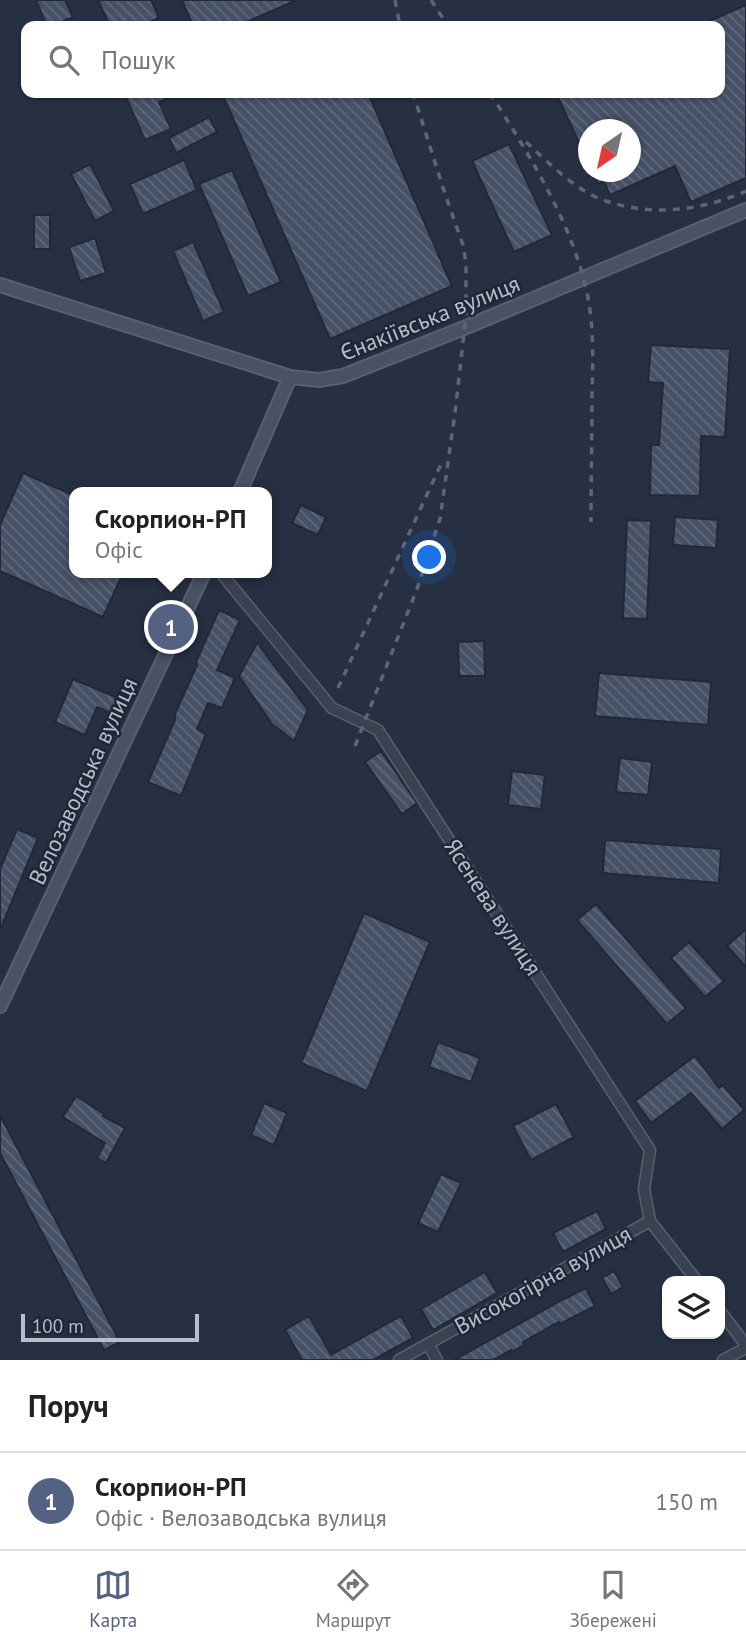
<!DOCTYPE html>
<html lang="uk">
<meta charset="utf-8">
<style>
:root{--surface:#fff;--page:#f2f2f2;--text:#222;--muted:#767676;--line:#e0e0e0;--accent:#536183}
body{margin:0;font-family:"PT Sans",sans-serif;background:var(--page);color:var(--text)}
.controls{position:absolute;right:21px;bottom:21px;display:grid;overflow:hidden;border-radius:14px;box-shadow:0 2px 5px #0004}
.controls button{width:63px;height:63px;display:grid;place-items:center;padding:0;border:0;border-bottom:2px solid var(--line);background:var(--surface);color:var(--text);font:35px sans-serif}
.compass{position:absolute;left:578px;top:119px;width:63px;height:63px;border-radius:50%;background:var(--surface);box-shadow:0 2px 5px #0004;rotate:214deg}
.scale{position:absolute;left:21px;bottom:18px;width:178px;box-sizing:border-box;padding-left:7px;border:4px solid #b7bdcc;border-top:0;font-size:19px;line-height:24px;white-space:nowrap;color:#b7bdcc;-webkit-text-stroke:5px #1f2737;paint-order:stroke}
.you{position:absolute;left:430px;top:558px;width:24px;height:24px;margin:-18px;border:5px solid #fff;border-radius:50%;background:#1a73e8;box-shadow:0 0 0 10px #1a73e833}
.badge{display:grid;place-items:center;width:46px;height:46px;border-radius:50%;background:var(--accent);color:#fff;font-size:23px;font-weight:700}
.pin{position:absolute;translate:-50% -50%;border:4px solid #fff;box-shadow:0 2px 7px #0006}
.popup{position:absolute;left:69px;top:487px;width:203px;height:91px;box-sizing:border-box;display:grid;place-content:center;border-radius:14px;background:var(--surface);filter:drop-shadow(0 2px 5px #0005);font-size:23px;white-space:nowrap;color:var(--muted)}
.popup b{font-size:26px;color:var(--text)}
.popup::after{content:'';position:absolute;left:50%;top:100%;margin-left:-14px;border:14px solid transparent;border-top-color:var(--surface)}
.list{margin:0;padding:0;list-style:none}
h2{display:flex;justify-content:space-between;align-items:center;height:91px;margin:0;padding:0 28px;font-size:30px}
h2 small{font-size:23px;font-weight:400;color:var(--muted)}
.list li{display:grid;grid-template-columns:46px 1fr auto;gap:21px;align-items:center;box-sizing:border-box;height:98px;padding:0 28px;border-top:2px solid var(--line)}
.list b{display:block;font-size:26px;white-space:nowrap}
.list p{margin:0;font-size:23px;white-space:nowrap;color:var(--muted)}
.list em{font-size:23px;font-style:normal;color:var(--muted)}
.icon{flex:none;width:38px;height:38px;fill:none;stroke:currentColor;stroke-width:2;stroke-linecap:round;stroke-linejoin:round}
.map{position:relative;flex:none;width:746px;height:1360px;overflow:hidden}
.search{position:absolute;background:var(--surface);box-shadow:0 2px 5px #0004;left:21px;right:21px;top:21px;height:77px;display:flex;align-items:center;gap:18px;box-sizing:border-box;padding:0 24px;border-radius:14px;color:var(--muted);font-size:26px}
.sheet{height:189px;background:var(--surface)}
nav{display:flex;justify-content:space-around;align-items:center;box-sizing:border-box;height:98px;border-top:2px solid var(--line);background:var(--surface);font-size:19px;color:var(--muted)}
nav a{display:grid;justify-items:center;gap:4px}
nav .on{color:var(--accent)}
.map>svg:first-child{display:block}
.building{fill:url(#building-back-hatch);stroke:#212939;stroke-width:2}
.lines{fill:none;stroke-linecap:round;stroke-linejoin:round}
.street-casing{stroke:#58606f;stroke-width:13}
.secondary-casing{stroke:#58606f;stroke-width:16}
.street{stroke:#3a4252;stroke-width:10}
.secondary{stroke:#485165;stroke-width:12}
.rail{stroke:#5c6679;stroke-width:3.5;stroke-dasharray:7 7;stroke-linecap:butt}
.labels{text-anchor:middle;stroke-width:5;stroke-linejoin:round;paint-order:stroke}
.street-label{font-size:23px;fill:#b7bdcc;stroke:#1f2737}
</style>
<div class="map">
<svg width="746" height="1360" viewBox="0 0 746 1360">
<defs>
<pattern id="building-back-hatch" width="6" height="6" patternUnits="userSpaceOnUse" patternTransform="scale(1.75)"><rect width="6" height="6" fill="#475166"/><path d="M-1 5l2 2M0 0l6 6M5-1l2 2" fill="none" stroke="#5f687b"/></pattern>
</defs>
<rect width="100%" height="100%" fill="#263042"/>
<path class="building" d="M 36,0 L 65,0 L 73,17 L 52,26 L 47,26 Z
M 98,0 L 151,0 L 159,18 L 141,26 L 110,26 Z
M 182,0 L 297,0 L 237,26 L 193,26 Z
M 746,5 L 746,178 L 691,202 L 675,166 L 610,195 L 604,181 L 598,184 L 592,172 L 631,172 L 631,130 L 589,130 L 589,164 L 556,93 L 720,93 L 720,26 L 698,26 Z
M 124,93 L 178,93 L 159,102 L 171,129 L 145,140 Z
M 222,93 L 368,93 L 452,286 L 330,339 Z
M 209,117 L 217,132 L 176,153 L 169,138 Z
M 509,144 L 552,235 L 514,252 L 472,161 Z
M 184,160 L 197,190 L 143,214 L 130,184 Z
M 90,164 L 114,211 L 95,221 L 71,174 Z
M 232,170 L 281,282 L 248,296 L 199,184 Z
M 34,215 L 50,215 L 50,249 L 34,249 Z
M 95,238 L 106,273 L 80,281 L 69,247 Z
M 193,242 L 224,312 L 203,321 L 173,251 Z
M 651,345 L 730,349 L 725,437 L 701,436 L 700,496 L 650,495 L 651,445 L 659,445 L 663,383 L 648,382 Z
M 23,473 L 75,496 L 75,573 L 123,573 L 103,617 L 0,571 L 0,525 Z
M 301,505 L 326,517 L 318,535 L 292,523 Z
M 675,517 L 718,520 L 716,548 L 673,545 Z
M 627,520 L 651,521 L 647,619 L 623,618 Z
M 219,610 L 240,620 L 217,670 L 235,678 L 222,708 L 208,703 L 197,729 L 206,734 L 181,796 L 148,782 L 175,720 L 175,714 L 197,665 L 196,662 Z
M 484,641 L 485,676 L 459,676 L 458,642 Z
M 257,643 L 308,710 L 294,741 L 272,724 L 239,676 Z
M 599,673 L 711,682 L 708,725 L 595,716 Z
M 73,679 L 120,699 L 114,714 L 97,707 L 85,735 L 55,722 Z
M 381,751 L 417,803 L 402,814 L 365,762 Z
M 620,758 L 652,762 L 648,795 L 616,792 Z
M 512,771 L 545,775 L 541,809 L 508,805 Z
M 17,829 L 38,838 L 0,930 L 0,869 Z
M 605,840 L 721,849 L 719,883 L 603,873 Z
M 596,904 L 686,1008 L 667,1024 L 577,920 Z
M 364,913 L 430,942 L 367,1091 L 301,1063 Z
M 746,929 L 746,967 L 727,946 Z
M 689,942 L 724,981 L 705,997 L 671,958 Z
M 438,1042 L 480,1058 L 471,1082 L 429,1067 Z
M 695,1056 L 719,1088 L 723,1085 L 744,1110 L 722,1129 L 691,1093 L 651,1123 L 635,1101 Z
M 76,1096 L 104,1114 L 103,1116 L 125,1128 L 106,1163 L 97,1158 L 105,1143 L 63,1117 Z
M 264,1103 L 287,1113 L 274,1145 L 251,1135 Z
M 556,1104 L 574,1137 L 531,1160 L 513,1126 Z
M 0,1115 L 120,1342 L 104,1350 L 0,1153 Z
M 441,1174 L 461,1183 L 438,1232 L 418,1223 Z
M 597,1211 L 606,1229 L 563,1252 L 553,1233 Z
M 614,1271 L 623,1287 L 611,1294 L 602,1278 Z
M 485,1272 L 497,1293 L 433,1330 L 421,1309 Z
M 586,1288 L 595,1306 L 560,1324 L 559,1322 L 523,1342 L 524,1345 L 512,1352 L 511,1350 L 493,1360 L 454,1360 L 562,1300 Z
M 309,1316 L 331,1355 L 401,1316 L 413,1338 L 373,1360 L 302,1360 L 285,1330 Z"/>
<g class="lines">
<g class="street-casing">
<path id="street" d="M 221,573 L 332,708 L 378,730 L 650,1150 L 644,1189 L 650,1221 L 697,1281
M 720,1311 L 746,1345
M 428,1344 L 437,1360
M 399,1360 L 650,1221
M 723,1360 L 746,1348"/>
</g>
<g class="secondary-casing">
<path id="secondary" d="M 0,285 L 290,377 L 319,380 L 343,376 L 464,328 L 746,210
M 240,492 L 290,377
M 0,1006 L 204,573"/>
</g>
<use href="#street" class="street"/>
<use href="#secondary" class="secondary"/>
<path class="rail" d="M 395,0 L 400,26
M 431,0 L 448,26
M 490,93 C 528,153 572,222 587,293 C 594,326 593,360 592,394 C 592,437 591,479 591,522
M 526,142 C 547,161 576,191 603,200 C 651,217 701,211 746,191
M 338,688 L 442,462
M 355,746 L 417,589 L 440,519 L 455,413 L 466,315 L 466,263 L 463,245 L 445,194 L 413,93"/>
</g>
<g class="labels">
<g class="street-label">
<text transform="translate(430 318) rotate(-22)" y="8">Єнакіївська вулиця</text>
<text transform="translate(83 781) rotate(-65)" y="8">Велозаводська вулиця</text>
<text transform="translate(493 907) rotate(57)" y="8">Ясенева вулиця</text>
<text transform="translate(543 1280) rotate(-29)" y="8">Високогірна вулиця</text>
</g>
</g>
</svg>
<div class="controls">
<button><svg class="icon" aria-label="layers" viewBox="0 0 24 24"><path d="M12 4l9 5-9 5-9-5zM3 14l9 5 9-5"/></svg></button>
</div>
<svg class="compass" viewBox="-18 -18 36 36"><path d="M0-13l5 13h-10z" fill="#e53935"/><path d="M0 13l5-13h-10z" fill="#767676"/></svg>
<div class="scale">100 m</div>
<div class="you"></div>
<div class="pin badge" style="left:171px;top:627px">1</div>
<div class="popup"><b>Скорпион-РП</b>Офіс</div>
<div class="search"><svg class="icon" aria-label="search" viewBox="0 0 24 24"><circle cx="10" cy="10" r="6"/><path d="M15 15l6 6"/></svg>Пошук</div>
</div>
<section class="sheet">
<h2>Поруч<small></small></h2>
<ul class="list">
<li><span class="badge">1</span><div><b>Скорпион-РП</b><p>Офіс · Велозаводська вулиця</p></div><em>150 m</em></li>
</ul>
</section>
<nav>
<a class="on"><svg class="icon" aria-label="map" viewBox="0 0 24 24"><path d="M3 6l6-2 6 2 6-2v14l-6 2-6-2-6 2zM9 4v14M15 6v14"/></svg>Карта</a>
<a><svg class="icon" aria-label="directions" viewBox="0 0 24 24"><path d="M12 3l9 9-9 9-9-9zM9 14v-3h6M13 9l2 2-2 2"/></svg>Маршрут</a>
<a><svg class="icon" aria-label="saved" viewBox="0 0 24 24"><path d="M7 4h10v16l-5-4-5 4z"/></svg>Збережені</a>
</nav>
